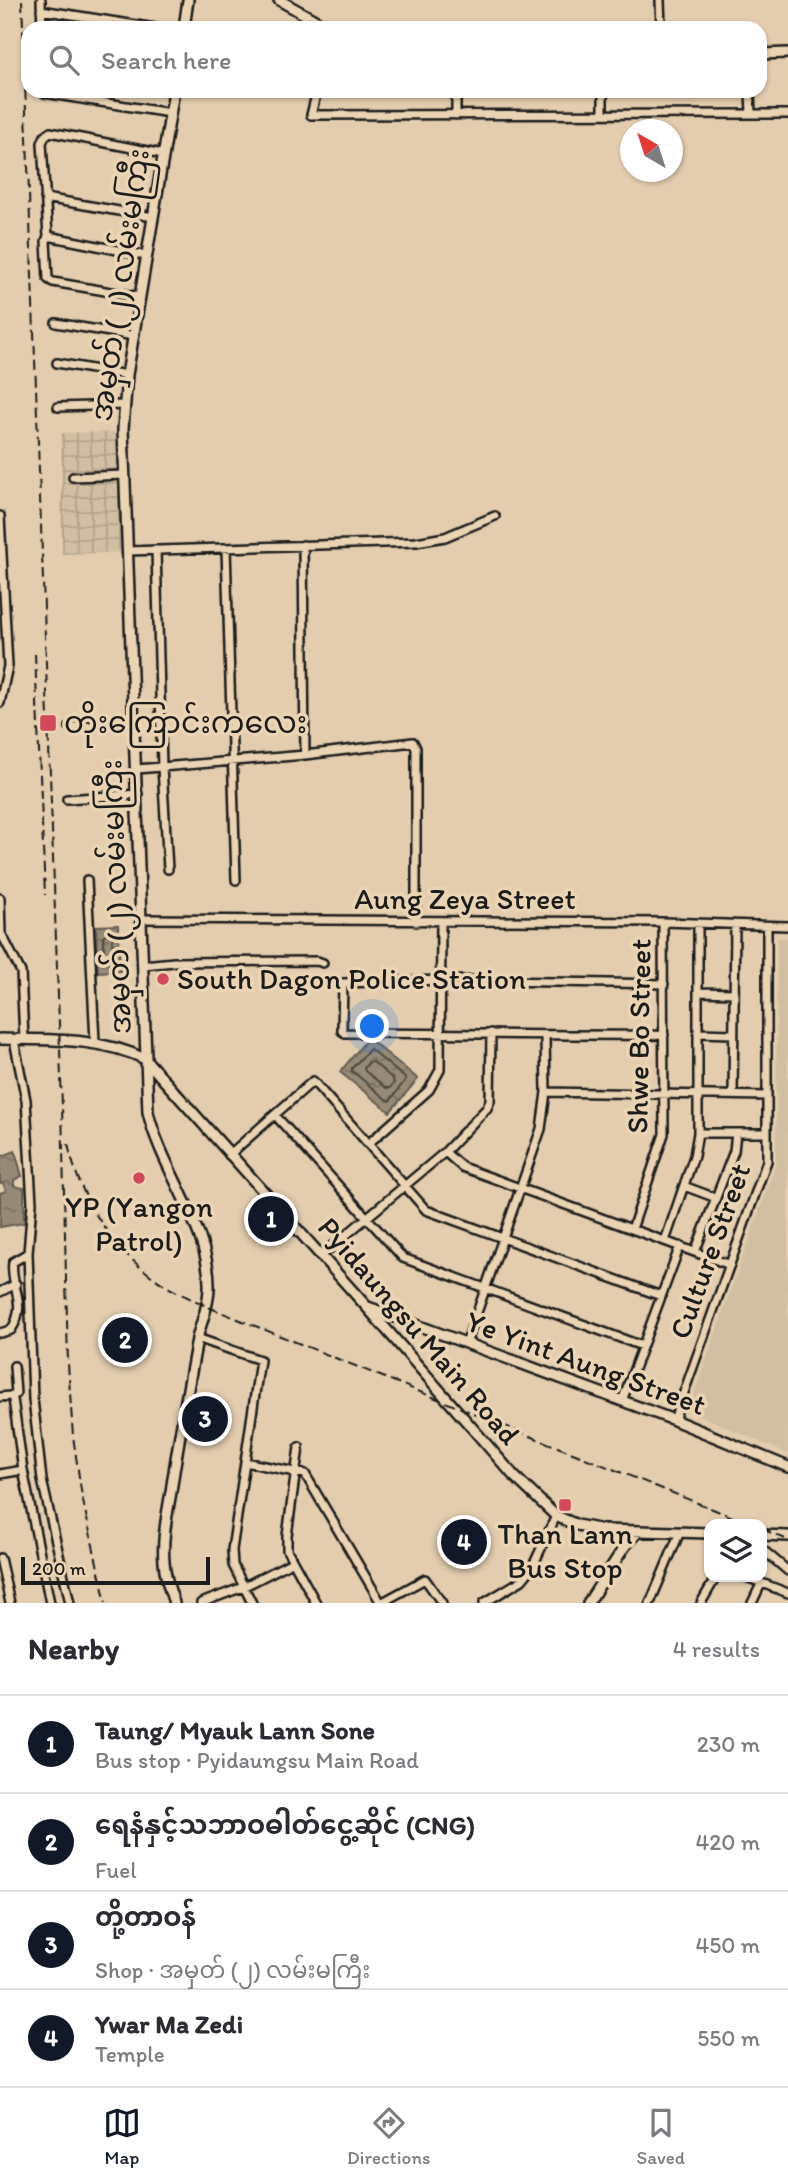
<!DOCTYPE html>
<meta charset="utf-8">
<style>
:root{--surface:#fff;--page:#f7f7f7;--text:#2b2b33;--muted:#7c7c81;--line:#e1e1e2;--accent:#111827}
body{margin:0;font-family:Itim,"Noto Sans Myanmar",sans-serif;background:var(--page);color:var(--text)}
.controls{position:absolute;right:21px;bottom:21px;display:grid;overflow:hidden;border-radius:14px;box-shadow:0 2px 5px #0004}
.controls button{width:63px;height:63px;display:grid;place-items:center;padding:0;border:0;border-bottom:2px solid var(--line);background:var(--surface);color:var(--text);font:35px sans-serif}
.compass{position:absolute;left:620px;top:119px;width:63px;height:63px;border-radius:50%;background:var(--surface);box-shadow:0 2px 5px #0004;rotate:321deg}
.scale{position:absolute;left:21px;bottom:18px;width:189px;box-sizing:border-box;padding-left:7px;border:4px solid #1c1c1c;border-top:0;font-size:19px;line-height:24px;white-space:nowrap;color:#1c1c1c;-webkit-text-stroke:5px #ebd4b4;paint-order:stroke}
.you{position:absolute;left:373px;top:1027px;width:24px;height:24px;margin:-18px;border:5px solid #fff;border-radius:50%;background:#1a73e8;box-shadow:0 0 0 10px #1a73e833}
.badge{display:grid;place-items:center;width:46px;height:46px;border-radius:50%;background:var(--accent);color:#fff;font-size:23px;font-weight:700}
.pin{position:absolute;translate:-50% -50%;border:4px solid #fff;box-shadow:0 2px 7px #0006}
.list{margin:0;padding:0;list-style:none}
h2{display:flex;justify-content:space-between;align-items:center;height:91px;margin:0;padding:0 28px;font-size:30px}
h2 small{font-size:23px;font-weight:400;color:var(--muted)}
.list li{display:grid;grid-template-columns:46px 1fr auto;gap:21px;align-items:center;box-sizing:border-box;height:98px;padding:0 28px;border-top:2px solid var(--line)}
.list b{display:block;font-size:26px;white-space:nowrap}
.list p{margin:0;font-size:23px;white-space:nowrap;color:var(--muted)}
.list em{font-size:23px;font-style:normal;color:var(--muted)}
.icon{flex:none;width:38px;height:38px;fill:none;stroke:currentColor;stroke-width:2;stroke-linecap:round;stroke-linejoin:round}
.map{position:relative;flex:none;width:788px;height:1603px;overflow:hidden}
.search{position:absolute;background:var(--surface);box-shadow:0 2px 5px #0004;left:21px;right:21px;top:21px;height:77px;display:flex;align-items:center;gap:18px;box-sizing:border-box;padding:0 24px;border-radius:21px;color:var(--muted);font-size:26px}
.sheet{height:483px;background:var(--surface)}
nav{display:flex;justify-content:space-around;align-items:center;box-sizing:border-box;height:98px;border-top:2px solid var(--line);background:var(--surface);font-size:19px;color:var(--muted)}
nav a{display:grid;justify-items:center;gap:4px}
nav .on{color:var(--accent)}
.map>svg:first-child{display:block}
.built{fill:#d2bea2}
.industrial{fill:url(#industrial-grid)}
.water{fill:url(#water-ripples);stroke:#655d52;stroke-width:2}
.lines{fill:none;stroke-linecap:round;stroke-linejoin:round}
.shore{stroke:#4d4840;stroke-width:2}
.minor-casing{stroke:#1c1c1c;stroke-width:12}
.major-casing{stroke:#1c1c1c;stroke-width:14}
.minor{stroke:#ebd4b4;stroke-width:7}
.major{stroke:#ebd4b4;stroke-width:9}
.rail{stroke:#1c1c1c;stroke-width:2;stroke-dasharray:10 5;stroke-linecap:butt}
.poi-dot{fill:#d1495b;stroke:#ebd4b4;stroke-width:2.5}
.labels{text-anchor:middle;stroke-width:7;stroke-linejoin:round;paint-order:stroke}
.street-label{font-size:30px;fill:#1c1c1c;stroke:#ebd4b4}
.poi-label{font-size:30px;fill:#1c1c1c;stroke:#ebd4b4;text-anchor:start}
</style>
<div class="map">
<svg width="788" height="1603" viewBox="0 0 788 1603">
<defs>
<pattern id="industrial-grid" width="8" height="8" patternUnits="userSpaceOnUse" patternTransform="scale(1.75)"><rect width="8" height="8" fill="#d2bea2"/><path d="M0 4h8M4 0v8" fill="none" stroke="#b4a38b"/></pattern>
<pattern id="water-ripples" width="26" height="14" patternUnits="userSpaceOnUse" patternTransform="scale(1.75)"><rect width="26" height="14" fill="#968976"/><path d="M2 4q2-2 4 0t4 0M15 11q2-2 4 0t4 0" fill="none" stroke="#7a6f60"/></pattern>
</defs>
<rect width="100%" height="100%" fill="#e3cdae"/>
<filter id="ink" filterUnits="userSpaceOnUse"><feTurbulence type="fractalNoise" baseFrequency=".0143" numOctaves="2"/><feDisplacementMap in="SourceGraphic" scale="14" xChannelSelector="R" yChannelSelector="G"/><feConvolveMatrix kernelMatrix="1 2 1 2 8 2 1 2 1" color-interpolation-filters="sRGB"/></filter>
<g filter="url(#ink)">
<path class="built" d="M 777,938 L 788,938 L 788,1454 L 688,1410 L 776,1164 Z"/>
<path class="industrial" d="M 118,432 L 123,552 L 62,554 L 61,433 Z"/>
<path class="water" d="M 118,925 L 120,971 L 98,972 L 96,926 Z
M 368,1038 L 418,1079 L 390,1112 L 340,1072 Z
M 15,1151 L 22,1176 L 14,1180 L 14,1186 L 24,1188 L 24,1223 L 0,1227 L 0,1193 L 6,1191 L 3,1183 L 0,1184 L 0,1157 Z"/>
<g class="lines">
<path class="shore" d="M 107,933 L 112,936 L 113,961 L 110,964 L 105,961 L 103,936 Z
M 370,1049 L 406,1079 L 390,1101 L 387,1100 L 352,1071 L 352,1068 Z
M 369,1062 L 373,1062 L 393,1079 L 394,1083 L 390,1088 L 386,1088 L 365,1071 L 364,1068 Z"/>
<g class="minor-casing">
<path id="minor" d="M 41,0 L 42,28
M 660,0 L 661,28
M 41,10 L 155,28
M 317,91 L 311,115 L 788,114
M 456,91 L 456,115
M 750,91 L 751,114
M 44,93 L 170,113
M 603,114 L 603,91
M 45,198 L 153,217
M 48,236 L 147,256
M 140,297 L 53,282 L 48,279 L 46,241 L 48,236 L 42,143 L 45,136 L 50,132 L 163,154
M 56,323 L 134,336
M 57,363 L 127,375
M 58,407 L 125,405
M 73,477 L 124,475
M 0,516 L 8,666 L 0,703
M 303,545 L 305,755
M 226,548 L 236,880
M 156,550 L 162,767 L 168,869
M 127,551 L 416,542 L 445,537 L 495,516
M 70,727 L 135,723
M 137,769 L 305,755 L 413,742 L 416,748 L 416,922
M 67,799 L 138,794
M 87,880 L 95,1042
M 0,898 L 1,933 L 21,972 L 24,1039
M 142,919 L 663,922 L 788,926
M 143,965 L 174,962 L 317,961 L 323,963
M 664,984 L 442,980 L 343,983 L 342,1031 L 345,1033 C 451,1033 557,1036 664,1035
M 699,992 L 734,993
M 699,1033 L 733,1034
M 14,1040 L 26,1100 L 32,1203 L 28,1253 L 33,1399 L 42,1480 L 70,1603
M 546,1092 L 767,1096
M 733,1095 L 735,925
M 275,1115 L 403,1258 L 642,1346
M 698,1133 L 767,1133
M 368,1144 L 429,1090 L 440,1070 L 441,922
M 445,1152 L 462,1167 L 730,1265
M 229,1155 L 313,1081 L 426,1210 L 661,1296
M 684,1186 L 716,1198
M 632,1229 L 664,1134 L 663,922
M 665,1241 L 694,1156 L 698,1133 L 698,923
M 695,1252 L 734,1151 L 736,1133
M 321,1256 L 445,1152 L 487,1108 L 490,1101 L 491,1033
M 0,1292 L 16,1284
M 0,1333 L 11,1330 C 29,1303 9,1286 13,1262 L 28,1253
M 197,1338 L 260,1360 L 232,1550 L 233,1565 L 252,1603
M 466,1344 L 541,1129 L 546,1092 L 545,1036
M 0,1397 L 10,1396 L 13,1399 L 23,1470 L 50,1603
M 12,1397 L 16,1394 L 14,1366
M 622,1401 L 680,1246
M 674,1420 L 767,1161 L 767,926
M 299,1447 L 287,1536 L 287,1550 L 316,1603
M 245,1462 L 305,1474 L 381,1603 L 425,1579 L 442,1603
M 0,1474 L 23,1470
M 762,1549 L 788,1571
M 0,1558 L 10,1603
M 746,1577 L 788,1593
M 201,1603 L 243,1587 L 292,1562
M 484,1603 L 522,1580 L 532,1568 L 556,1516
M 650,1603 L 680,1532
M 701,1603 L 716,1577
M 752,1603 L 761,1584"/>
</g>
<g class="major-casing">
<path id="major" d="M 279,0 L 329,28
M 184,28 L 188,0
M 760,54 L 788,53
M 174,91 L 127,375 L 123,429 L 148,1112 C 161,1169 211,1230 209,1288 C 209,1306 201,1322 197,1339 C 188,1390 178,1441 171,1492 C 167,1515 162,1539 164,1562 C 165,1576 169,1589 174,1603
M 0,1039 C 49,1040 100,1037 145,1059 L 366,1306 L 514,1476 L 556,1516 L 577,1525 L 603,1530 L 709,1533
M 368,1307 L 674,1420 L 788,1467
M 762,1535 L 788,1536
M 588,1603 L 625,1546 L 639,1531"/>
</g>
<use href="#minor" class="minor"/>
<use href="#major" class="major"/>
<path class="rail" d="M 22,0 L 62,1106 L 68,1364 L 73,1436 L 82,1497 L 106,1603
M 35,654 L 45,895
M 68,1144 C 81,1203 115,1255 168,1287 C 181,1295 195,1300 208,1307 L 750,1524
M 762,1529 L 788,1540"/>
</g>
</g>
<g class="poi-dot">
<rect x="39" y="714" width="18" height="18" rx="3.5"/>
<circle cx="163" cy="979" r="7"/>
<circle cx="139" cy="1178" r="7"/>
<rect x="558" y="1498" width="14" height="14" rx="3.5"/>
</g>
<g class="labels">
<g class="street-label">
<text transform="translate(120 285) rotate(-82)" y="10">အမှတ် (၂) လမ်းမကြီး</text>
<text transform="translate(116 897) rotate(-92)" y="10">အမှတ် (၂) လမ်းမကြီး</text>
<text x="465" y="909">Aung Zeya Street</text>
<text transform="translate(639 1036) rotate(-89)" y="10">Shwe Bo Street</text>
<text transform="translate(710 1251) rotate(-70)" y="10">Culture Street</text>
<text transform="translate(419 1331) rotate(49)" y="10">Pyidaungsu Main Road</text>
<text transform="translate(586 1363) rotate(20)" y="10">Ye Yint Aung Street</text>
</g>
<g class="poi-label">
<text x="64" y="733">တိုးကြောင်းကလေး</text>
<text x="177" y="989">South Dagon Police Station</text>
<text x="139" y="1217" text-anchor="middle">YP (Yangon<tspan x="139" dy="34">Patrol)</tspan></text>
<text x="565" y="1544" text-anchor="middle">Than Lann<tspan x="565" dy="34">Bus Stop</tspan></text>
</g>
</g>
</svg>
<div class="controls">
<button><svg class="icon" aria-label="layers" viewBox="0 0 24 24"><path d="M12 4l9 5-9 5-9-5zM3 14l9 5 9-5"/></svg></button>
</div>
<svg class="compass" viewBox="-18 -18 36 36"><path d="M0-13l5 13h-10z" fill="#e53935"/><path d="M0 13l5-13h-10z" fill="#7c7c81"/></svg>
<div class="scale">200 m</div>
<div class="you"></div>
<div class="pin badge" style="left:271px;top:1219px">1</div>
<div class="pin badge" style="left:125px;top:1340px">2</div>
<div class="pin badge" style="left:205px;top:1419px">3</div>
<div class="pin badge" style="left:464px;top:1542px">4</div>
<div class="search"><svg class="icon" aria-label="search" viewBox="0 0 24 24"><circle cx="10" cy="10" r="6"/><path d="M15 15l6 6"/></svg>Search here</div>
</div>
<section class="sheet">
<h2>Nearby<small>4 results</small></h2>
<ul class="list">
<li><span class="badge">1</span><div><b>Taung/ Myauk Lann Sone</b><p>Bus stop · Pyidaungsu Main Road</p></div><em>230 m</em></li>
<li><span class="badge">2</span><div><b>ရေနံနှင့်သဘာဝဓါတ်ငွေ့ဆိုင် (CNG)</b><p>Fuel</p></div><em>420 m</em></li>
<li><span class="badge">3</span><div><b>တို့တာဝန်</b><p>Shop · အမှတ် (၂) လမ်းမကြီး</p></div><em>450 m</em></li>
<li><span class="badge">4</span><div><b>Ywar Ma Zedi</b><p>Temple</p></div><em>550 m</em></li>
</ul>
</section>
<nav>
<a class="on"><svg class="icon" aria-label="map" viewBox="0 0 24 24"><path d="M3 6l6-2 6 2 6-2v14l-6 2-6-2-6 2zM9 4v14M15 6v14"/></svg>Map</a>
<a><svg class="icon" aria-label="directions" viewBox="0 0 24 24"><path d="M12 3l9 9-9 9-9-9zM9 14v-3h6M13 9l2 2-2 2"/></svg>Directions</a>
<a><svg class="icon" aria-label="saved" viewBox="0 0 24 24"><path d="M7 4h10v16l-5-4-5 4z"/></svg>Saved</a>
</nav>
